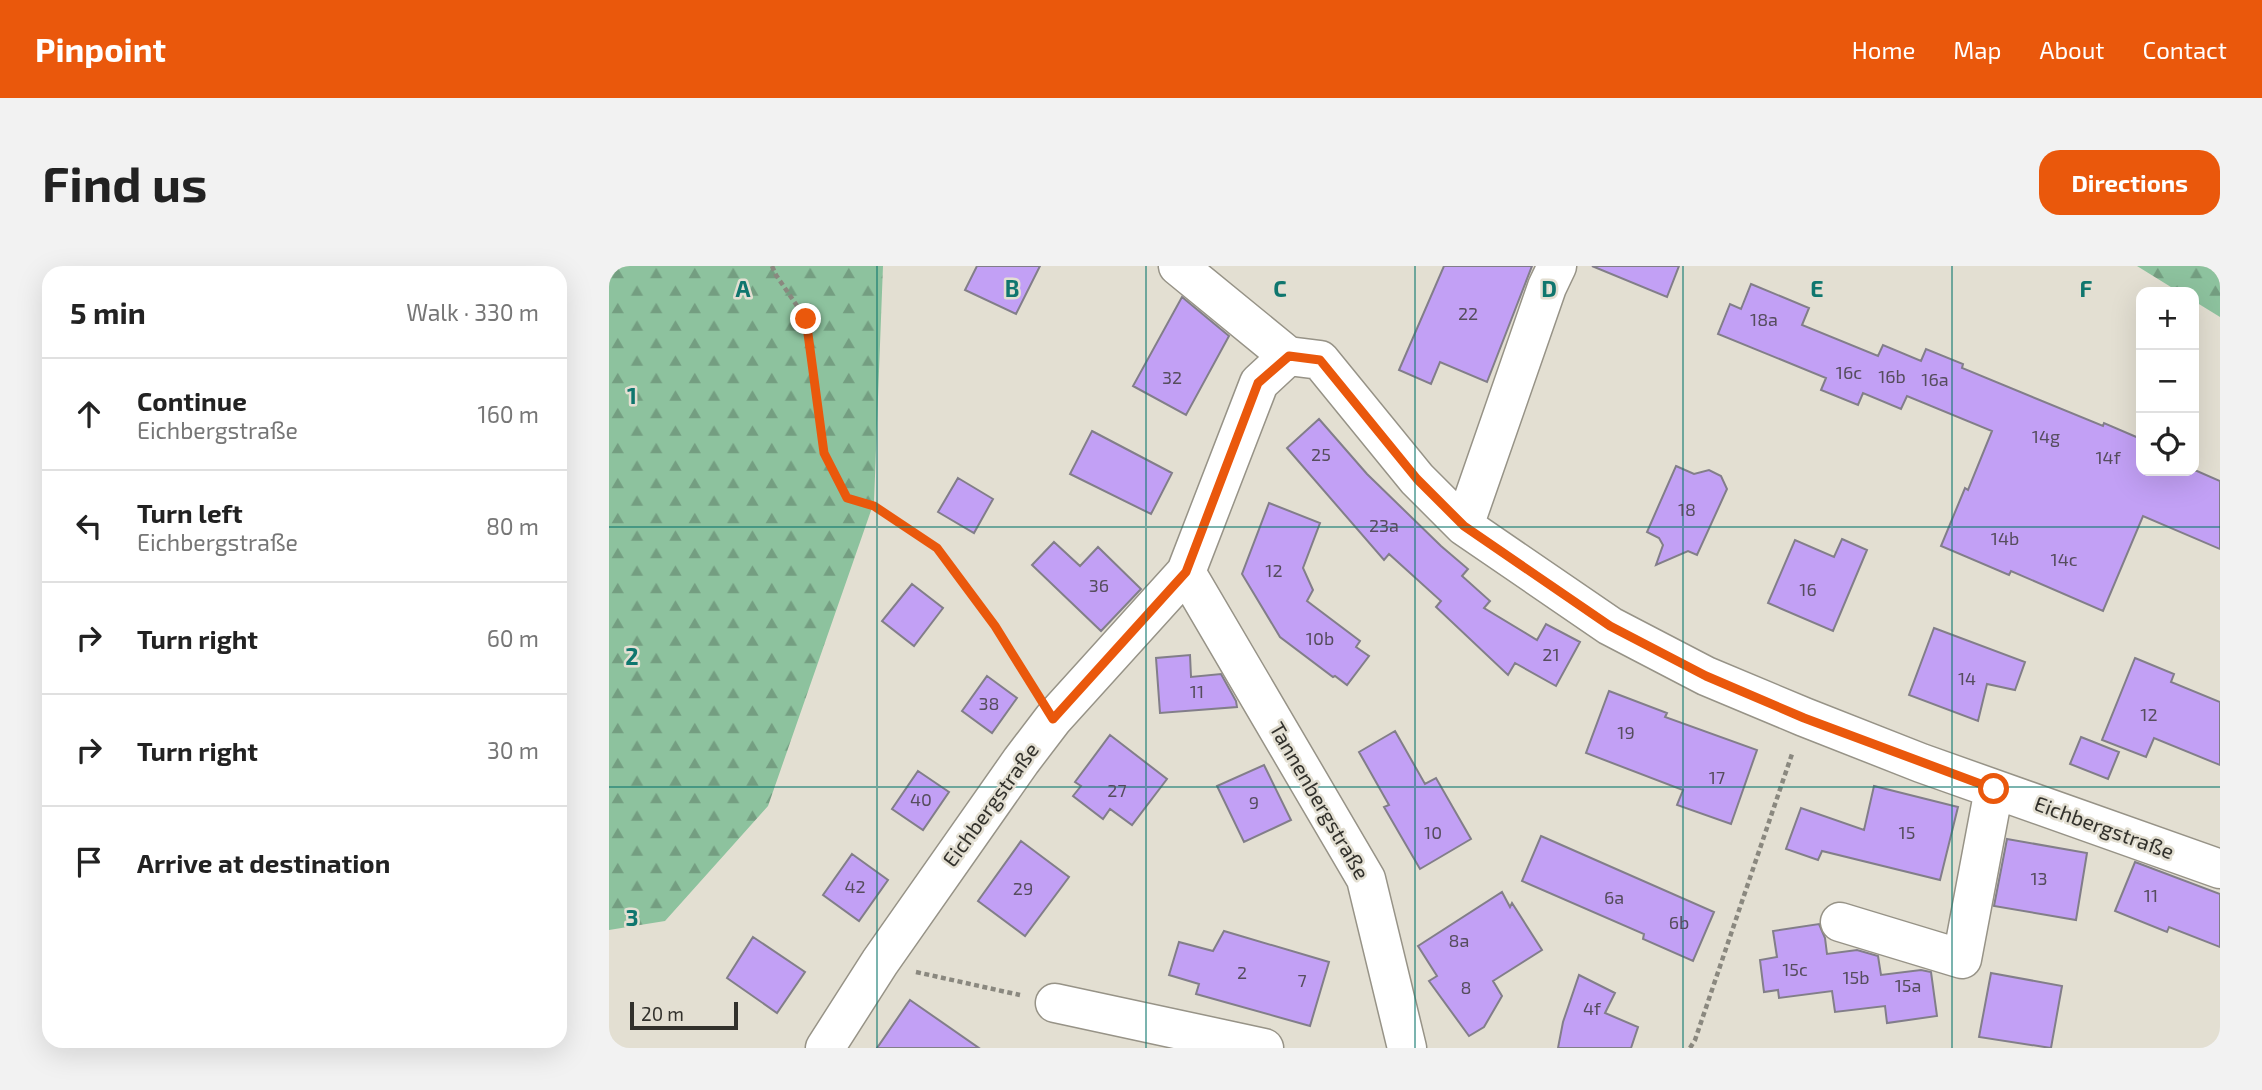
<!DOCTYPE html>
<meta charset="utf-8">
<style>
:root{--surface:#fff;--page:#f2f2f2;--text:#222;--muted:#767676;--line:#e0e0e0;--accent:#ea580c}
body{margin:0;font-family:"Exo 2",sans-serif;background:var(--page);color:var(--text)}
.controls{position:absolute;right:21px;top:21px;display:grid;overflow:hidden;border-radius:14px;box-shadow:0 7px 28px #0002}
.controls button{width:63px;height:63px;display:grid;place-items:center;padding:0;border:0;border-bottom:2px solid var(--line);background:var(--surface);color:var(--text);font:35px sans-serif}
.scale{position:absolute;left:21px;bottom:18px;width:108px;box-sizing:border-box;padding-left:7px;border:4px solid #32312c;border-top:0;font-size:19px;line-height:24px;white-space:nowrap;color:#32312c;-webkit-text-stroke:5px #e3dfd2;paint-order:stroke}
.stop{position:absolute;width:21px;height:21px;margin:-16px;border:5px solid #ea580c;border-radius:50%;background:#fff}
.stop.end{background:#ea580c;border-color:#fff;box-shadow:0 2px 7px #0008}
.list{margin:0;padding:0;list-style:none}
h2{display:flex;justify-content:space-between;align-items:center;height:91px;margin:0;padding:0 28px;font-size:30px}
h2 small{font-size:23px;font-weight:400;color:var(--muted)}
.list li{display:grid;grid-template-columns:46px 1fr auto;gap:21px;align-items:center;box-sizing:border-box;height:112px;padding:0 28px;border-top:2px solid var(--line)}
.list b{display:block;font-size:26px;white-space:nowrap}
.list p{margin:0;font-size:23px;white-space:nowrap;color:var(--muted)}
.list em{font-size:23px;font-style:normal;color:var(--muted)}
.icon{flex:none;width:38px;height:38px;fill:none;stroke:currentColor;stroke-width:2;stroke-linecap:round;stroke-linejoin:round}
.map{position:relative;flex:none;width:1611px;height:782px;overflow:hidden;border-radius:21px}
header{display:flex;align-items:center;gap:42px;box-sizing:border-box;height:98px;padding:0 35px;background:var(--accent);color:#fff}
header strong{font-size:33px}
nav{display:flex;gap:38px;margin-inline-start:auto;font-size:24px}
.intro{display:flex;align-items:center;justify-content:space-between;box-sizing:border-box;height:168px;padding:0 42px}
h1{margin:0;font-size:49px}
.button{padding:18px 32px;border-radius:21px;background:var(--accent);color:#fff;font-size:24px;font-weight:700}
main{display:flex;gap:42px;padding:0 42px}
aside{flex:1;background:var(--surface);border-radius:21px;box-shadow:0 7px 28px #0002}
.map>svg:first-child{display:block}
.forest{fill:url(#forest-firs)}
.building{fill:#c2a0f5;stroke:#827e89;stroke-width:2}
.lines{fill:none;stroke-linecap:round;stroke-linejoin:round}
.minor-casing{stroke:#979387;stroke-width:41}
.path{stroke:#8a887f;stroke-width:4.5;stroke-dasharray:5 3.5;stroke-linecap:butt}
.minor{stroke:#fff;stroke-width:38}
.route{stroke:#ea580c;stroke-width:9}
.grid{fill:none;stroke:#0f766e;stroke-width:2;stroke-opacity:0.55}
.labels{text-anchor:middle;stroke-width:5;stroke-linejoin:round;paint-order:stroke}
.number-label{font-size:18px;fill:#564d5e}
.street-label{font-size:21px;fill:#32312c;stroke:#e3dfd2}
.grid-label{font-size:23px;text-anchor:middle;font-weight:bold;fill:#0f766e;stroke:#e3dfd2;stroke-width:5;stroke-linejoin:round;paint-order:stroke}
</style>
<header>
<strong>Pinpoint</strong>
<nav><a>Home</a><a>Map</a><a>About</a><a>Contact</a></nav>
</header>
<div class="intro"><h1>Find us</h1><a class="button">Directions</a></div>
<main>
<aside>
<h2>5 min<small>Walk · 330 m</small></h2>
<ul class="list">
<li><svg class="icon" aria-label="ahead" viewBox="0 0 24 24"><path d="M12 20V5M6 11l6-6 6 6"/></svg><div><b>Continue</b><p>Eichbergstraße</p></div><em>160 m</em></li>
<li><svg class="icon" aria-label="left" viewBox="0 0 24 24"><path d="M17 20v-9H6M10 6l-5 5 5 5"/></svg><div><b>Turn left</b><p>Eichbergstraße</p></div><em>80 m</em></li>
<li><svg class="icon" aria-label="right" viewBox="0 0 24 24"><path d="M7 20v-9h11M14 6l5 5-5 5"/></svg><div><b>Turn right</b></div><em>60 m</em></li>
<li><svg class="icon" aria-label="right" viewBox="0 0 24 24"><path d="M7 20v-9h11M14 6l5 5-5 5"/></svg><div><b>Turn right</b></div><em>30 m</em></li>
<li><svg class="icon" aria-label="arrive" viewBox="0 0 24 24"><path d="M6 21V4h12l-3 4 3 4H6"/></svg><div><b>Arrive at destination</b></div></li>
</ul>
</aside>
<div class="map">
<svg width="1611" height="782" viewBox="0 0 1611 782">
<defs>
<pattern id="forest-firs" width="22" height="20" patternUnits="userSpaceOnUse" patternTransform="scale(1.75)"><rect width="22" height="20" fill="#8dc29e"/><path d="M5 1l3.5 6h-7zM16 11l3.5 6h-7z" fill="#749e81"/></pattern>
</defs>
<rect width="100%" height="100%" fill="#e3dfd2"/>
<path class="forest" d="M 0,0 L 274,0 L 265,236 L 159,540 L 56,655 L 0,664 Z
M 1528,0 L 1611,0 L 1611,51 L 1585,35 L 1585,26 L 1570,26 Z"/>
<path class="building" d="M 368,0 L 431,0 L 407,48 L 356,24 Z
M 835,0 L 923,0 L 878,116 L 831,96 L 822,118 L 790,104 Z
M 983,0 L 1070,0 L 1058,31 Z
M 1142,18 L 1200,42 L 1193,59 L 1269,90 L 1274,79 L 1312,95 L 1317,83 L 1354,98 L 1353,102 L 1494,160 L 1495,157 L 1532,173 L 1532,205 L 1588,205 L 1611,215 L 1611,283 L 1534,250 L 1494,345 L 1402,305 L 1400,309 L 1332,280 L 1356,222 L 1359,224 L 1383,165 L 1298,130 L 1292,143 L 1254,127 L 1249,139 L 1212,124 L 1217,112 L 1109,68 L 1121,38 L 1132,43 Z
M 573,31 L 620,70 L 577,149 L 524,120 Z
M 710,153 L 758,208 L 832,280 L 859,303 L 853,310 L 881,335 L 875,342 L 928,374 L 937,358 L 971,376 L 947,420 L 906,397 L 899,409 L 827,341 L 832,335 L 780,288 L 775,294 L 678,182 Z
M 483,165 L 563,207 L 542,248 L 461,208 Z
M 1067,200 L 1085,208 L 1100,204 L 1112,210 L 1118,223 L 1088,289 L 1079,285 L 1047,299 L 1054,279 L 1050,272 L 1038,266 Z
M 349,212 L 384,233 L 365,267 L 329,246 Z
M 660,237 L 711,257 L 694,302 L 704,324 L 698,335 L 751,375 L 747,381 L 760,390 L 738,419 L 726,410 L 724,411 L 671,371 L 633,308 Z
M 1233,273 L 1258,284 L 1224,365 L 1159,337 L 1186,274 L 1225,291 Z
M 445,276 L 471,300 L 489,281 L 532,323 L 492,365 L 423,299 Z
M 303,318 L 334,342 L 305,380 L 273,355 Z
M 1325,362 L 1416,396 L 1406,424 L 1378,418 L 1369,455 L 1300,429 Z
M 581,389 L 582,411 L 612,408 L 627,435 L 628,441 L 551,447 L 547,392 Z
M 1526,392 L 1565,408 L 1562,416 L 1611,436 L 1611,499 L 1545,472 L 1537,491 L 1493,474 Z
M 378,410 L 408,432 L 383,467 L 353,445 Z
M 1000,425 L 1058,447 L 1056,451 L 1148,484 L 1122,558 L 1068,539 L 1074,524 L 977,487 Z
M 786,465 L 816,518 L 827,512 L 862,573 L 811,603 L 775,541 L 780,539 L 750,486 Z
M 501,469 L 558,513 L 523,559 L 501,543 L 494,553 L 464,530 L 472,520 L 466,516 Z
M 1472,471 L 1510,486 L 1499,513 L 1461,498 Z
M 655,499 L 682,554 L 635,576 L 608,520 Z
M 309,505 L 340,526 L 314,564 L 283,543 Z
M 1265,520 L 1349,541 L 1331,614 L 1213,585 L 1209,594 L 1177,583 L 1192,542 L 1255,564 Z
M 932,570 L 1105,646 L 1084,695 L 1034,673 L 1035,668 L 913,615 Z
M 1398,573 L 1478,587 L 1467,654 L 1385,640 Z
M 412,575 L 460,611 L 416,670 L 369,635 Z
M 243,588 L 279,614 L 250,655 L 214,629 Z
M 1526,596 L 1611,628 L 1611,681 L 1560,661 L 1558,666 L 1506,645 Z
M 893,626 L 901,641 L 903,637 L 933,684 L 884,715 L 893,730 L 875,761 L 860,770 L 820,715 L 828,710 L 809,680 Z
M 1210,658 L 1216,672 L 1218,688 L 1248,684 L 1269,690 L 1272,709 L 1312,704 L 1322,706 L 1328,750 L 1278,757 L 1276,740 L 1226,746 L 1223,725 L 1170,732 L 1169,724 L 1155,726 L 1151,694 L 1168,691 L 1164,665 Z
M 615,665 L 720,696 L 701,760 L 587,728 L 590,718 L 560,709 L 570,676 L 604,685 Z
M 144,671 L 196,706 L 168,747 L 118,712 Z
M 1382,707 L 1453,720 L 1442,782 L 1370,771 Z
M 970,709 L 1006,727 L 996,747 L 1029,761 L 1022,782 L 949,782 L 954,756 Z
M 301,734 L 370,782 L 268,782 Z"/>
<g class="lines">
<g class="minor-casing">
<path id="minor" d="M 569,0 L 679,90
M 855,260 L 938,21 L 948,0
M 577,306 L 757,613 L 798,782
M 1231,656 L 1353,693 L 1385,523
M 446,737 L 655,782
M 216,782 L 271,696 L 412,495 L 444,453 L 577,306 L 650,117 L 679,90 L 711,94 L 808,213 L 855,260 L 1001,360 L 1097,410 L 1195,451 L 1312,497 L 1611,603"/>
</g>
<path class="path" d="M 163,0 L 167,9 L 197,53 L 214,187 L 238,232 L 265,240 L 329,282 L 386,360 L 423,419
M 307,706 L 411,729
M 1081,782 L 1086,774 L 1184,485"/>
<use href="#minor" class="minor"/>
</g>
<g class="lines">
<path class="route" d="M 197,53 L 215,187 L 238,232 L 265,240 L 328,282 L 386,360 L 444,453 L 577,306 L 649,117 L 680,90 L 711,94 L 808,213 L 855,260 L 1001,360 L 1097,410 L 1195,452 L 1385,523"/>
</g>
<path class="grid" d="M 268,0 L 268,782M 537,0 L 537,782M 806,0 L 806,782M 1074,0 L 1074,782M 1343,0 L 1343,782M 0,261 L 1611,261M 0,521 L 1611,521"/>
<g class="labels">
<g class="number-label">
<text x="859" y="54">22</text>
<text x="1155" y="60">18a</text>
<text x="1240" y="113">16c</text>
<text x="1283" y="117">16b</text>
<text x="563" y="118">32</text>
<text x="1326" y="120">16a</text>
<text x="1437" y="177">14g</text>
<text x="712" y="195">25</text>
<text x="1499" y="198">14f</text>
<text x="1078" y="250">18</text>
<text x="775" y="266">23a</text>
<text x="1396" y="279">14b</text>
<text x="1455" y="300">14c</text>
<text x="665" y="311">12</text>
<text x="490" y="326">36</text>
<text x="1199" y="330">16</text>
<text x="711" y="379">10b</text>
<text x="942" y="395">21</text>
<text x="1358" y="419">14</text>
<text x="588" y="432">11</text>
<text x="380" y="444">38</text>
<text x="1540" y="455">12</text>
<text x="1017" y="473">19</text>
<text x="1108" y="518">17</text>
<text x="508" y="531">27</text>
<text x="312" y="540">40</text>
<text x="645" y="543">9</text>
<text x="824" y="573">10</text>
<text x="1298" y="573">15</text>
<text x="1430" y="619">13</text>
<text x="246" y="627">42</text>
<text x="414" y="629">29</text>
<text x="1542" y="636">11</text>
<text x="1005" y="638">6a</text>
<text x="1070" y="663">6b</text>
<text x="850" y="681">8a</text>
<text x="1186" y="710">15c</text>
<text x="633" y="713">2</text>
<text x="1247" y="718">15b</text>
<text x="693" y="721">7</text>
<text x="1299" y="726">15a</text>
<text x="857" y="728">8</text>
<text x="983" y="749">4f</text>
</g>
<g class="street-label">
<text transform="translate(710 535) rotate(60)" y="7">Tannenbergstraße</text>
<text transform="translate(382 539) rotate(-54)" y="7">Eichbergstraße</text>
<text transform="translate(1495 562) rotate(20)" y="7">Eichbergstraße</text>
</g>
</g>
<g class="grid-label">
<text x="134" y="31">A</text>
<text x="403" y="31">B</text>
<text x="671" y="31">C</text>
<text x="940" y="31">D</text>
<text x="1208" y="31">E</text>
<text x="1477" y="31">F</text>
<text x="23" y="138">1</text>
<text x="23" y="399">2</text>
<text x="23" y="660">3</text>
</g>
</svg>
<div class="controls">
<button>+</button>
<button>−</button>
<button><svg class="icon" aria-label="locate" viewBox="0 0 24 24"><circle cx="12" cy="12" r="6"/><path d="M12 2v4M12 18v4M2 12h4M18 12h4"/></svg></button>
</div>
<div class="scale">20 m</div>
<div class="stop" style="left:1385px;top:523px"></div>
<div class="stop end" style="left:197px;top:53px"></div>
</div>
</main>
